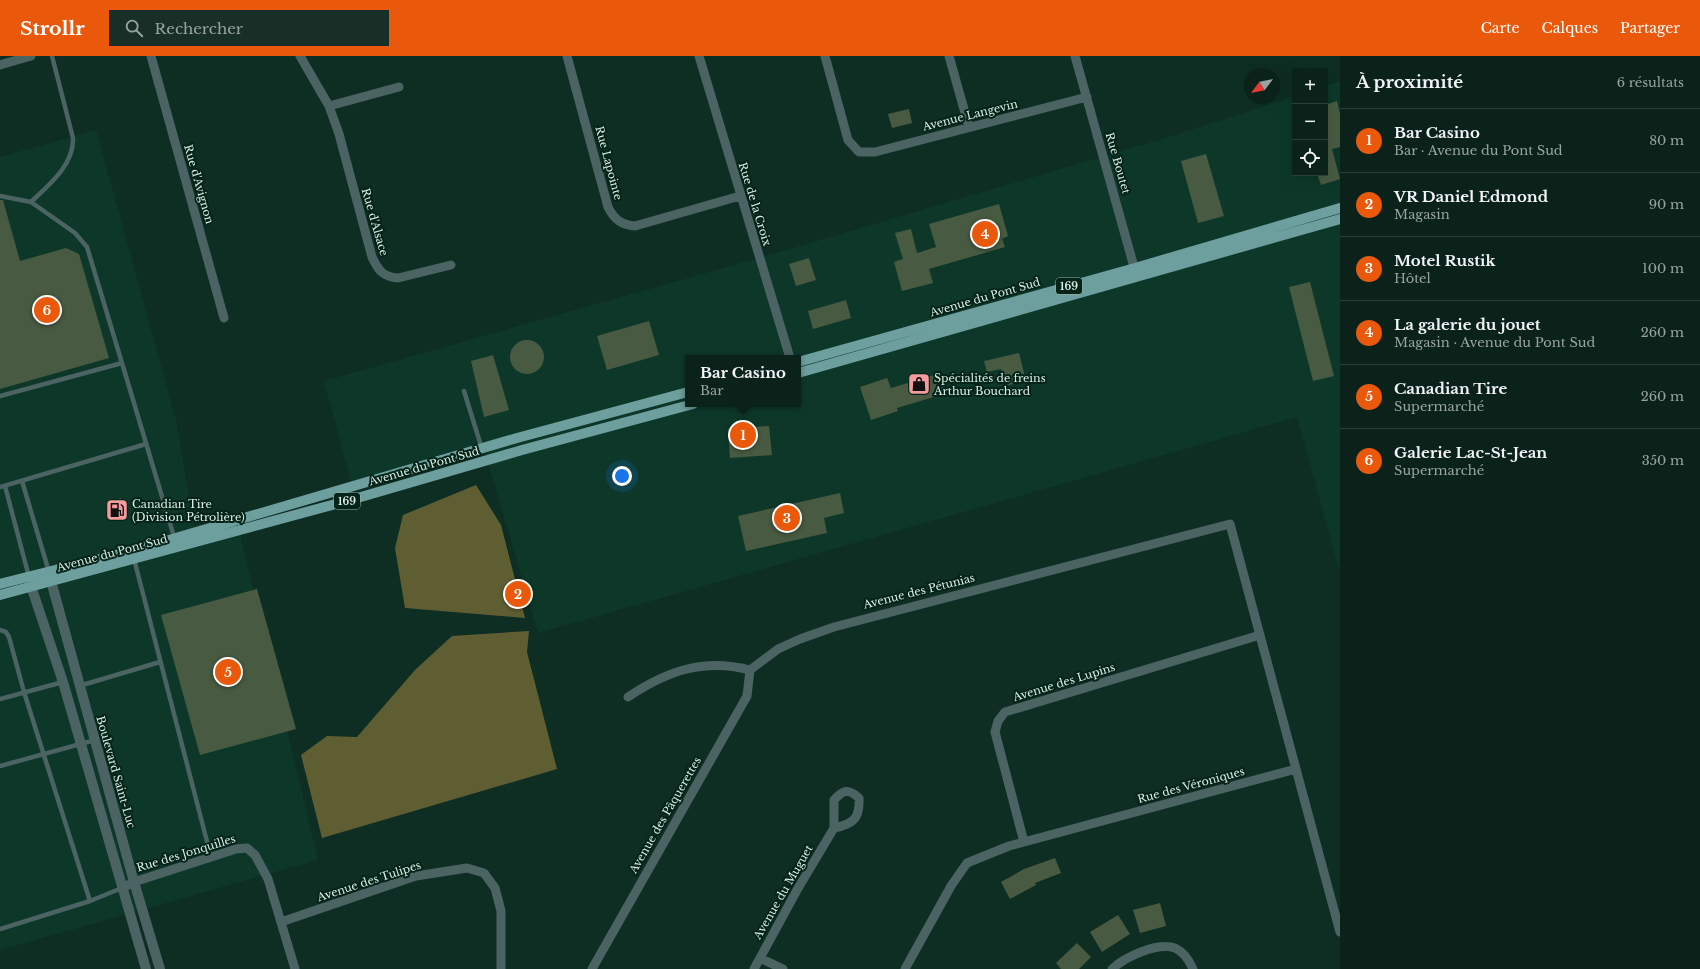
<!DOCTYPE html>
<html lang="fr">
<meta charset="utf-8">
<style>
:root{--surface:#0a221a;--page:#182f27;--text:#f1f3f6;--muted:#99a4a2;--line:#2a3f39;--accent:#ea580c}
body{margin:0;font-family:"Libre Baskerville",serif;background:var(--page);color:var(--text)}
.controls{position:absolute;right:12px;top:12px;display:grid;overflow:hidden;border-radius:0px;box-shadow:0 4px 16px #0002}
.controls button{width:36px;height:36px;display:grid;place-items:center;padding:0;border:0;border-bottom:1px solid var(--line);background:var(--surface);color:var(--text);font:20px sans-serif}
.compass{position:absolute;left:1244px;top:12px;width:36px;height:36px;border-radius:50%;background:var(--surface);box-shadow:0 4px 16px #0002;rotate:238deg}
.you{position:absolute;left:622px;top:420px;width:14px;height:14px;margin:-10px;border:3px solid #fff;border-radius:50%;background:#1a73e8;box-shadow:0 0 0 6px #1a73e833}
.badge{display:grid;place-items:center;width:26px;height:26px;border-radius:50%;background:var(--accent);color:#fff;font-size:13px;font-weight:700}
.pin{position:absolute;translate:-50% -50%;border:2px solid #fff;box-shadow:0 1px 4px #0006}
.popup{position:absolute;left:685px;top:299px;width:116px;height:52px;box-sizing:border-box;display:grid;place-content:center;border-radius:0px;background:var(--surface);filter:drop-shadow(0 1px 3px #0005);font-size:13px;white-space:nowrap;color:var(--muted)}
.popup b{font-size:15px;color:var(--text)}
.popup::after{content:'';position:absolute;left:50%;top:100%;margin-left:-8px;border:8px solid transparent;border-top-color:var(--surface)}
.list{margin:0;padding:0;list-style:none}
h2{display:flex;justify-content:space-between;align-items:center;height:52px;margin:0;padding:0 16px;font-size:17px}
h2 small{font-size:13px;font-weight:400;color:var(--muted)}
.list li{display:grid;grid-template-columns:26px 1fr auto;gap:12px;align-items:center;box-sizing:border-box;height:64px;padding:0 16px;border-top:1px solid var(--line)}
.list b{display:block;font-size:15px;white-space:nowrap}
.list p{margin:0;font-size:13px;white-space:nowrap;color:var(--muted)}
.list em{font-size:13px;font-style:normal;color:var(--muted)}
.icon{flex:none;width:22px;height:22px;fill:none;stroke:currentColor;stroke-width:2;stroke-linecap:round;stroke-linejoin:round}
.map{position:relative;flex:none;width:1340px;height:913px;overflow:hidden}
header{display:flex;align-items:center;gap:24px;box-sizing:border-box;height:56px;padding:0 20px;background:var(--accent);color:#fff}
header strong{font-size:19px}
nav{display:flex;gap:22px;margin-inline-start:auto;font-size:14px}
.search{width:280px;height:36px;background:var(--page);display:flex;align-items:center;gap:10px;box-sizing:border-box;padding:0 14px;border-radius:0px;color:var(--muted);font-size:15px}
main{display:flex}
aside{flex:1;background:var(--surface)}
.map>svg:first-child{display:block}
.built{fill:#0d3829;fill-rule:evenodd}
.forest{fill:#5f5e33}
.building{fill:#485a42}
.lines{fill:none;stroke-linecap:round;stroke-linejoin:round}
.service{stroke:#4c6363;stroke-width:4.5}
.minor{stroke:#4c6363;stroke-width:9}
.tertiary{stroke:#4c6363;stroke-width:10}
.primary{stroke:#6e9f9f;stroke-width:10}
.labels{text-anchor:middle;stroke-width:4;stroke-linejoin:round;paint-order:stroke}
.shield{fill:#042419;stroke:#9ab1a7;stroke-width:1}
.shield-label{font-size:10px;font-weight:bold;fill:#dbede4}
.street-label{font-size:11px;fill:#dbede4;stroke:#042419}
.poi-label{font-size:11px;fill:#dbede4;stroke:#042419;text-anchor:start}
</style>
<header>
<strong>Strollr</strong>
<div class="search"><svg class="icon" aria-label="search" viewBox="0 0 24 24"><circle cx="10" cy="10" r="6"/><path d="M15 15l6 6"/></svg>Rechercher</div>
<nav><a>Carte</a><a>Calques</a><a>Partager</a></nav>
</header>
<main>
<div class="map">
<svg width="1340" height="913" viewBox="0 0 1340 913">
<rect width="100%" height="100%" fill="#0e2e23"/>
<path class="built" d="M 1340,25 L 1340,517 L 1297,361 L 538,577 L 483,389 L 351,425 L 324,325 L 766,200 L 1169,81 L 1295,40 L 1295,117 L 1325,117 L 1325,30 ZM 688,302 L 798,302 L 798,348 L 688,348 Z
M 96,74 L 176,364 L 194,471 L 236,461 L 318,804 L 0,894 L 0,101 Z"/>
<path class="forest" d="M 476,429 L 501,469 L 525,562 L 405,552 L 395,492 L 403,459 Z
M 529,575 L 527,596 L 557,713 L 322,782 L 301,699 L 327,680 L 357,681 L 415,614 L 452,580 Z"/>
<path class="building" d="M 1337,45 L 1340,57 L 1340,91 L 1332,93 L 1340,123 L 1321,129 L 1317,117 L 1325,117 L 1325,49 Z
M 909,53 L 912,67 L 892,72 L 888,58 Z
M 1206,98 L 1224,160 L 1198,167 L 1181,105 Z
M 0,144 L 3,144 L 20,205 L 66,192 L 79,198 L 109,302 L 0,333 Z
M 999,148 L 1008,180 L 1002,183 L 1005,191 L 929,213 L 933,227 L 902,235 L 894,206 L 903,203 L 895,177 L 911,173 L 917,197 L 936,191 L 929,168 Z
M 809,202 L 816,224 L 796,230 L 789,208 Z
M 1310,226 L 1334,320 L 1313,325 L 1289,231 Z
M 846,244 L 851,262 L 813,273 L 808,255 Z
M 649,265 L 659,299 L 607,314 L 597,280 Z
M510 301a17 17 0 1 1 34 0a17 17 0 1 1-34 0Z
M 1019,297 L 1026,325 L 1005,330 L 1001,313 L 987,316 L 984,305 Z
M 493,299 L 509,354 L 484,361 L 471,305 Z
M 941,317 L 947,337 L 897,352 L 898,355 L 871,364 L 860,331 L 887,322 L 891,332 Z
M 769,370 L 772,399 L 730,402 L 728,373 Z
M 840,437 L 844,457 L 824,462 L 827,477 L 746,495 L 738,460 Z
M 121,442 L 126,462 L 114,465 L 108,446 Z
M 257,533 L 296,673 L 200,699 L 161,559 Z
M 1055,802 L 1061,817 L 1035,827 L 1036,829 L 1010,843 L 1001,826 L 1024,813 Z
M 1160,847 L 1166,870 L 1140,877 L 1133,854 Z
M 1118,859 L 1130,878 L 1102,896 L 1090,876 Z
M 1077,887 L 1091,901 L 1079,913 L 1061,913 L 1056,907 Z"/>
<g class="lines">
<path class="service" d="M 0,140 L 31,146 C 49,129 74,109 73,82 L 52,0
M 31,146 L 75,177 L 87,191 L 122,307
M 464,335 L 482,393
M 0,340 L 122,307 L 175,484
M 22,425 L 49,516
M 5,430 L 29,521
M 0,431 L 146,388
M 134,503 L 211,801
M 0,574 L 6,576 L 9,581 L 24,636 L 90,845 L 122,832
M 79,630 L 160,606
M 0,643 L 63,626
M 0,710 L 95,684
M 0,873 L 90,845"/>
<path class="minor" d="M 151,0 L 224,262
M 300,0 L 329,50 L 339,78 L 372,201 C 378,214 383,221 398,222 L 451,209
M 567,0 L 608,151 C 614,163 621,169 635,170 L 740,140
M 699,0 L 790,302
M 825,0 L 848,84 L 859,96 L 875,96 L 1087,41
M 949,0 L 969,71
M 1075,0 L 1136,218
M 0,9 L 31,0
M 329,50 L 399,31
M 628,641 C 667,615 703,602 750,614 L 778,593 L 800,583 L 834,571 L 1230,468 L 1296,713 L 1009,790 L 967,807 L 951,830 L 905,913
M 1296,713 L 1340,876
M 1024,786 L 995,676 L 998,665 L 1005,656 L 1260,579
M 122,832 L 134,826 L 236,793 L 247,792 L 255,799 L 268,823 L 295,913
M 281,866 L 416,820 L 467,812 L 484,817 L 495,832 L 501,855 L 501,913
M 760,902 L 783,913
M 592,913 L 747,640 L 750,614
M 754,913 L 797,834 L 834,772 L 834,744 C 843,734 848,732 859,742 C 860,762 854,768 834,772
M 1112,913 C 1125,901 1157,886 1175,892 C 1184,896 1189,904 1193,913"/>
<path class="tertiary" d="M 51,525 L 134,826 L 160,913
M 31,530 L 63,626 L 146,913"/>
<path class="primary" d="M 798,306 L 1135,212 L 1340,152
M 798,317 L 1340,163
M 0,528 L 135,494 L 517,382 L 688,336
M 0,539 L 354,443 L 522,394 L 693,348"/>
</g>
<defs>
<g id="shop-square" transform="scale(1.15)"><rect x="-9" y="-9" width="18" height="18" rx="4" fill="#f59b9d" stroke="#042419"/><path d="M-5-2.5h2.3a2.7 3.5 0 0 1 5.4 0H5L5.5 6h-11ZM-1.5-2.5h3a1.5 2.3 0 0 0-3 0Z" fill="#111"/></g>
<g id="fuel-square" transform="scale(1.15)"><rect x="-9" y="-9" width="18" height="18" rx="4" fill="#f59b9d" stroke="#042419"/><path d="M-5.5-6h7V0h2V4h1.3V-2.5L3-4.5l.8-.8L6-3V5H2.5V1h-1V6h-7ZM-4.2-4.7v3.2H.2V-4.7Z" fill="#111"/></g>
</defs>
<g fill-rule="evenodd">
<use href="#shop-square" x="919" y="328"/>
<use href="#fuel-square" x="117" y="454"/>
</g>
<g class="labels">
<g class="shield">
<rect x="1056" y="222" width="26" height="16" rx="3"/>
<rect x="334" y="437" width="26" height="16" rx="3"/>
</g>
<g class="shield-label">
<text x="1069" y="234">169</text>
<text x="347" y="449">169</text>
</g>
<g class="street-label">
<text transform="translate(970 59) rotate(-14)" y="4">Avenue Langevin</text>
<text transform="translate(609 107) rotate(75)" y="4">Rue Lapointe</text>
<text transform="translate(1118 107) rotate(74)" y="4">Rue Boutet</text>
<text transform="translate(199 128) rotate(74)" y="4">Rue d'Avignon</text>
<text transform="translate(755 148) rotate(73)" y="4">Rue de la Croix</text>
<text transform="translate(375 166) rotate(74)" y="4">Rue d'Alsace</text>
<text transform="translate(985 241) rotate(-16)" y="4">Avenue du Pont Sud</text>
<text transform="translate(424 410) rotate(-16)" y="4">Avenue du Pont Sud</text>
<text transform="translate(112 497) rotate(-15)" y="4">Avenue du Pont Sud</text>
<text transform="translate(919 535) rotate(-14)" y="4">Avenue des Pétunias</text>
<text transform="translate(1064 626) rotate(-17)" y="4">Avenue des Lupins</text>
<text transform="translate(116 716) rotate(74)" y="4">Boulevard Saint-Luc</text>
<text transform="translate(1191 729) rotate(-15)" y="4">Rue des Véroniques</text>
<text transform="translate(665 759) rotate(-60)" y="4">Avenue des Pâquerettes</text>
<text transform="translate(186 797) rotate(-17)" y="4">Rue des Jonquilles</text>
<text transform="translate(369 825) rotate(-18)" y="4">Avenue des Tulipes</text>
<text transform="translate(783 836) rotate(-60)" y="4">Avenue du Muguet</text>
</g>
<g class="poi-label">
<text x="934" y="326">Spécialités de freins<tspan x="934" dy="13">Arthur Bouchard</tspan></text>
<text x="132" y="452">Canadian Tire<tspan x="132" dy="13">(Division Pétrolière)</tspan></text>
</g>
</g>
</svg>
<div class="controls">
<button>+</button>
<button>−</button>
<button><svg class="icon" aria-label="locate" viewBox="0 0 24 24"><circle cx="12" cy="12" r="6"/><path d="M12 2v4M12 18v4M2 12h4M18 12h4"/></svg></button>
</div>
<svg class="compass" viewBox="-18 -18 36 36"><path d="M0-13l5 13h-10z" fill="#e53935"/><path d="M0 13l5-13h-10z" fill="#99a4a2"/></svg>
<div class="you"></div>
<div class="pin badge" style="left:743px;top:379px">1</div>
<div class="popup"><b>Bar Casino</b>Bar</div>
<div class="pin badge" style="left:518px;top:538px">2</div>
<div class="pin badge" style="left:787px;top:462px">3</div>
<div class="pin badge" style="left:985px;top:178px">4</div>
<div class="pin badge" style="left:228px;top:616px">5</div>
<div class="pin badge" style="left:47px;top:254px">6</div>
</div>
<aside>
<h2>À proximité<small>6 résultats</small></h2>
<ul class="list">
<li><span class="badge">1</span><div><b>Bar Casino</b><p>Bar · Avenue du Pont Sud</p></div><em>80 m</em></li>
<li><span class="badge">2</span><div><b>VR Daniel Edmond</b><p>Magasin</p></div><em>90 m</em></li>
<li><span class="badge">3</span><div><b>Motel Rustik</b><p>Hôtel</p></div><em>100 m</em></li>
<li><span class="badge">4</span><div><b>La galerie du jouet</b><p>Magasin · Avenue du Pont Sud</p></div><em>260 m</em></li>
<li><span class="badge">5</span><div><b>Canadian Tire</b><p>Supermarché</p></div><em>260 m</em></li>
<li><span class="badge">6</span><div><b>Galerie Lac-St-Jean</b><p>Supermarché</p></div><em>350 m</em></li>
</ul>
</aside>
</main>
